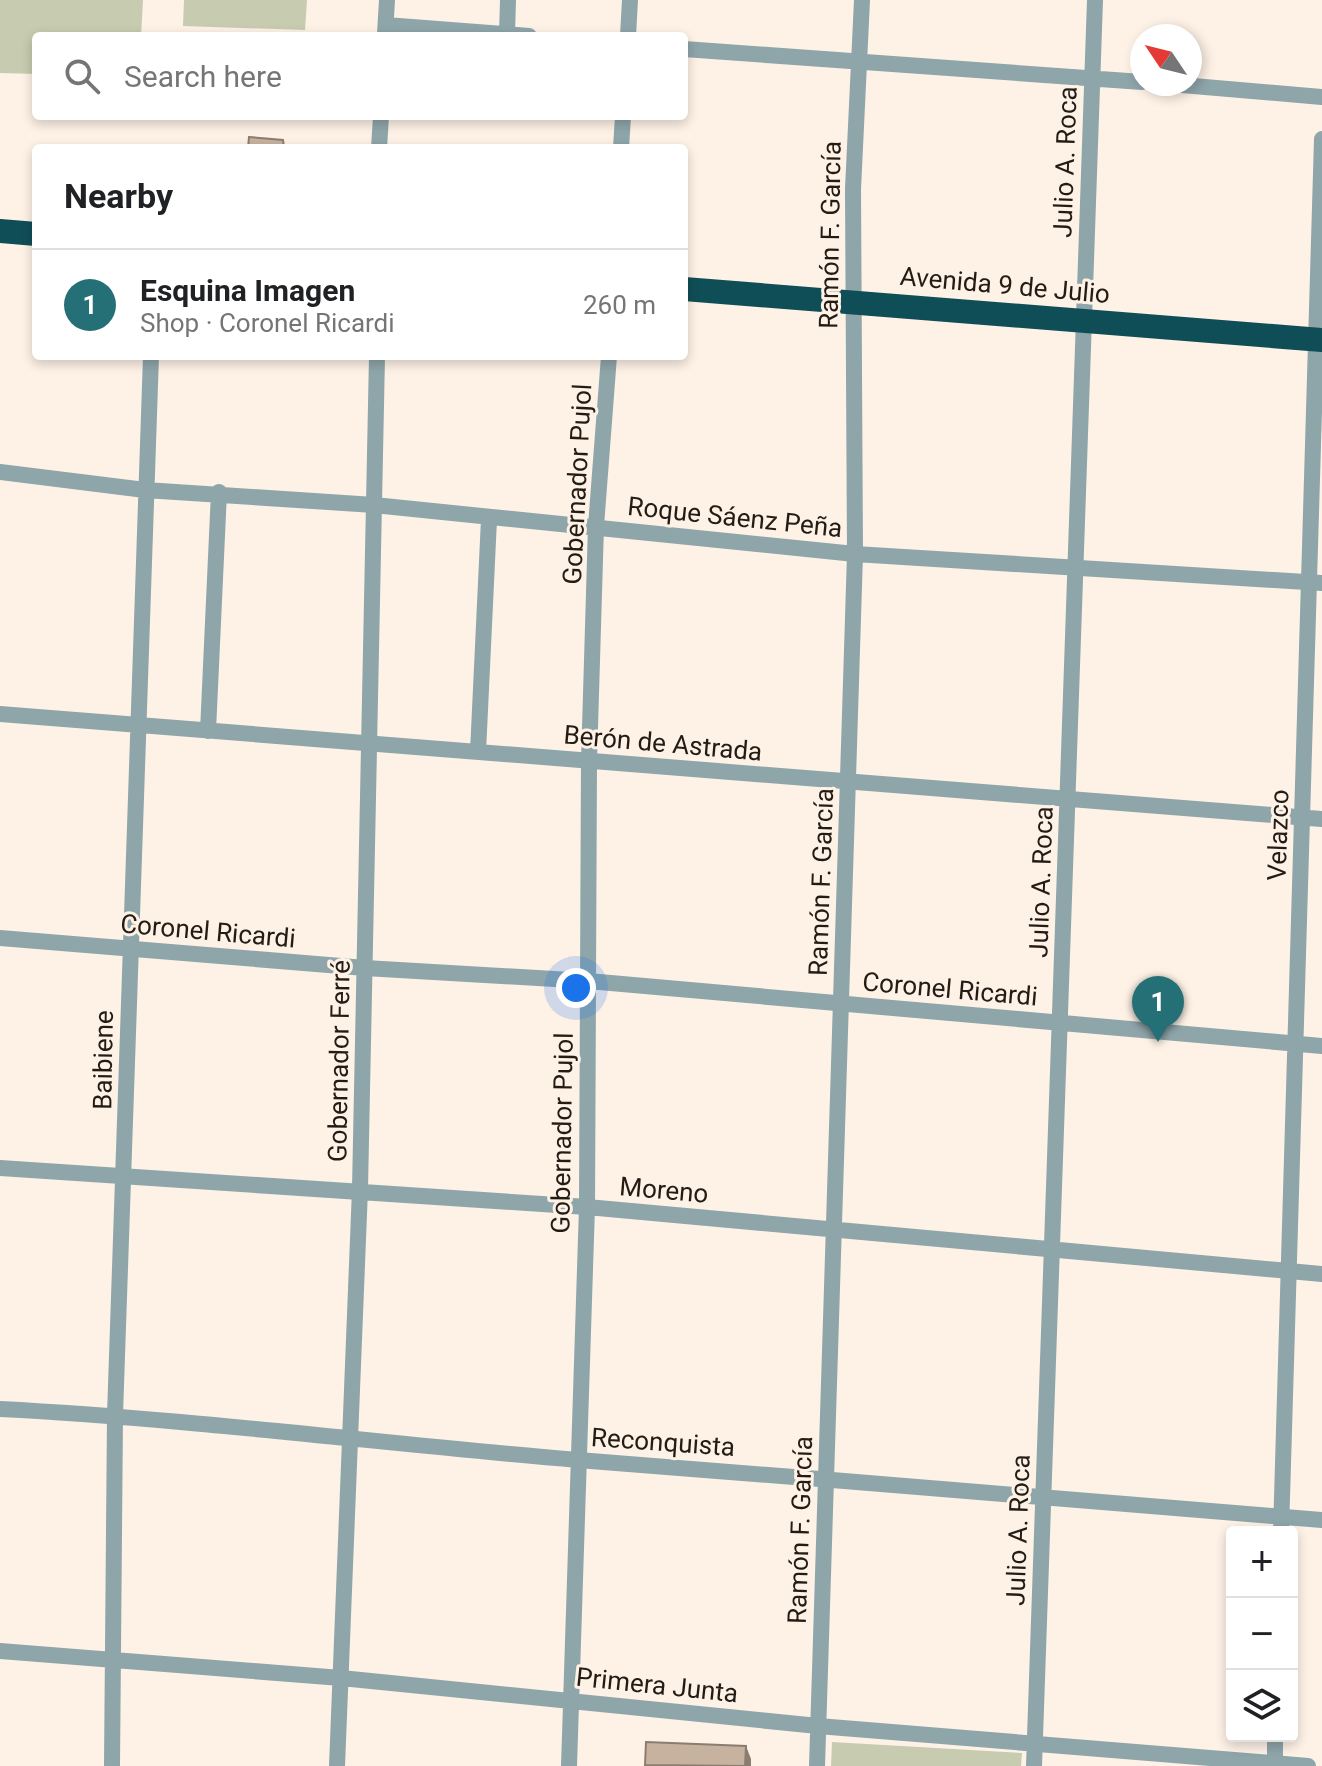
<!DOCTYPE html>
<meta charset="utf-8">
<style>
:root{--surface:#fff;--page:#f2f2f2;--text:#202124;--muted:#757577;--line:#e0e0e0;--accent:#256f77}
body{margin:0;font-family:Roboto,sans-serif;background:var(--page);color:var(--text)}
.controls{position:absolute;right:24px;bottom:24px;display:grid;overflow:hidden;border-radius:8px;box-shadow:0 4px 12px #0003}
.controls button{width:72px;height:72px;display:grid;place-items:center;padding:0;border:0;border-bottom:2px solid var(--line);background:var(--surface);color:var(--text);font:40px sans-serif}
.compass{position:absolute;left:1130px;top:24px;width:72px;height:72px;border-radius:50%;background:var(--surface);box-shadow:0 4px 12px #0003;rotate:305deg}
.you{position:absolute;left:576px;top:988px;width:28px;height:28px;margin:-20px;border:6px solid #fff;border-radius:50%;background:#1a73e8;box-shadow:0 0 0 12px #1a73e833}
.badge{display:grid;place-items:center;width:52px;height:52px;border-radius:50%;background:var(--accent);color:#fff;font-size:26px;font-weight:700}
.pin{position:absolute;translate:-50% -66px;filter:drop-shadow(0 2px 4px #0008)}
.pin::after{content:'';position:absolute;top:42px;width:28px;height:24px;background:inherit;clip-path:polygon(0 0,100% 0,50% 100%)}
.list{margin:0;padding:0;list-style:none}
h2{display:flex;justify-content:space-between;align-items:center;height:104px;margin:0;padding:0 32px;font-size:34px}
h2 small{font-size:26px;font-weight:400;color:var(--muted)}
.list li{display:grid;grid-template-columns:52px 1fr auto;gap:24px;align-items:center;box-sizing:border-box;height:112px;padding:0 32px;border-top:2px solid var(--line)}
.list b{display:block;font-size:30px;white-space:nowrap}
.list p{margin:0;font-size:26px;white-space:nowrap;color:var(--muted)}
.list em{font-size:26px;font-style:normal;color:var(--muted)}
.icon{flex:none;width:44px;height:44px;fill:none;stroke:currentColor;stroke-width:2;stroke-linecap:round;stroke-linejoin:round}
.map{position:relative;flex:none;width:1322px;height:1766px;overflow:hidden}
.search{position:absolute;background:var(--surface);box-shadow:0 4px 12px #0003;left:32px;top:32px;width:656px;height:88px;display:flex;align-items:center;gap:20px;box-sizing:border-box;padding:0 28px;border-radius:8px;color:var(--muted);font-size:30px}
.panel{position:absolute;background:var(--surface);box-shadow:0 4px 12px #0003;left:32px;top:144px;width:656px;height:216px;border-radius:8px}
.map>svg:first-child{display:block}
.green{fill:#c7cbaf}
.lines{fill:none;stroke-linecap:round;stroke-linejoin:round}
.street{stroke:#8ea5aa;stroke-width:16}
.highway{stroke:#104e57;stroke-width:24}
.shaded-wall{fill:#8b7d70}
.building{fill:#c7b2a0;stroke:#8b7d70;stroke-width:2}
.labels{text-anchor:middle;stroke-width:6;stroke-linejoin:round;paint-order:stroke}
.street-label{font-size:26px;fill:#231c15;stroke:#fef1e6}
</style>
<div class="map">
<svg width="1322" height="1766" viewBox="0 0 1322 1766">
<rect width="100%" height="100%" fill="#fef1e6"/>
<path class="green" d="M 0,0 L 143,0 L 141,36 L 36,36 L 36,74 L 0,73 Z
M 184,0 L 307,0 L 305,30 L 183,26 Z
M 832,1742 L 1022,1753 L 1021,1766 L 831,1766 Z"/>
<g class="lines">
<path class="street" d="M 386,25 L 529,36
M 385,34 L 387,0
M 507,34 L 508,0
M 628,36 L 630,0
M 684,49 L 1142,82
M 1170,84 L 1322,97
M 379,148 L 381,116
M 621,148 L 623,116
M 0,472 L 145,490 L 374,505 L 855,554 L 1322,583
M 0,714 L 1322,819
M 208,731 L 219,492
M 478,752 L 489,519
M 0,938 L 365,968 L 588,981 L 1322,1046
M 0,1168 L 587,1207 L 1322,1274
M 0,1409 C 193,1419 385,1444 578,1460 C 826,1480 1074,1498 1322,1520
M 1281,1532 L 1322,139
M 0,1651 L 341,1678 L 818,1726 L 1308,1766
M 112,1766 L 115,1415 L 151,356
M 337,1766 L 360,1189 L 377,356
M 569,1766 L 587,1207 L 589,761 L 596,526 L 609,356
M 817,1766 L 855,554 L 853,189 L 862,0
M 1034,1766 L 1095,0
M 1275,1766 L 1275,1736"/>
<path class="highway" d="M 0,231 L 36,234
M 684,289 L 1322,340"/>
</g>
<path class="shaded-wall" d="M 746,1746 L 751,1759 L 751,1766 L 745,1766 Z"/>
<path class="building" d="M 249,137 L 283,140 L 284,148 L 248,148 Z
M 646,1742 L 746,1746 L 745,1766 L 645,1765 Z"/>
<g class="labels">
<g class="street-label">
<text transform="translate(1065 162) rotate(-88)" y="9">Julio A. Roca</text>
<text transform="translate(830 235) rotate(-89)" y="9">Ramón F. García</text>
<text transform="translate(1005 285) rotate(5)" y="9">Avenida 9 de Julio</text>
<text transform="translate(577 484) rotate(-87)" y="9">Gobernador Pujol</text>
<text transform="translate(735 517) rotate(6)" y="9">Roque Sáenz Peña</text>
<text transform="translate(663 743) rotate(5)" y="9">Berón de Astrada</text>
<text transform="translate(1278 835) rotate(-88)" y="9">Velazco</text>
<text transform="translate(821 882) rotate(-88)" y="9">Ramón F. García</text>
<text transform="translate(1041 882) rotate(-88)" y="9">Julio A. Roca</text>
<text transform="translate(208 931) rotate(5)" y="9">Coronel Ricardi</text>
<text transform="translate(950 989) rotate(5)" y="9">Coronel Ricardi</text>
<text transform="translate(103 1060) rotate(-89)" y="9">Baibiene</text>
<text transform="translate(339 1061) rotate(-89)" y="9">Gobernador Ferré</text>
<text transform="translate(562 1133) rotate(-89)" y="9">Gobernador Pujol</text>
<text transform="translate(664 1190) rotate(5)" y="9">Moreno</text>
<text transform="translate(663 1442) rotate(4)" y="9">Reconquista</text>
<text transform="translate(800 1530) rotate(-88)" y="9">Ramón F. García</text>
<text transform="translate(1018 1530) rotate(-88)" y="9">Julio A. Roca</text>
<text transform="translate(657 1685) rotate(6)" y="9">Primera Junta</text>
</g>
</g>
</svg>
<div class="controls">
<button>+</button>
<button>−</button>
<button><svg class="icon" aria-label="layers" viewBox="0 0 24 24"><path d="M12 4l9 5-9 5-9-5zM3 14l9 5 9-5"/></svg></button>
</div>
<svg class="compass" viewBox="-18 -18 36 36"><path d="M0-13l5 13h-10z" fill="#e53935"/><path d="M0 13l5-13h-10z" fill="#757577"/></svg>
<div class="you"></div>
<div class="pin badge" style="left:1158px;top:1042px">1</div>
<div class="search"><svg class="icon" aria-label="search" viewBox="0 0 24 24"><circle cx="10" cy="10" r="6"/><path d="M15 15l6 6"/></svg>Search here</div>
<section class="panel">
<h2>Nearby<small></small></h2>
<ul class="list">
<li><span class="badge">1</span><div><b>Esquina Imagen</b><p>Shop · Coronel Ricardi</p></div><em>260 m</em></li>
</ul>
</section>
</div>
